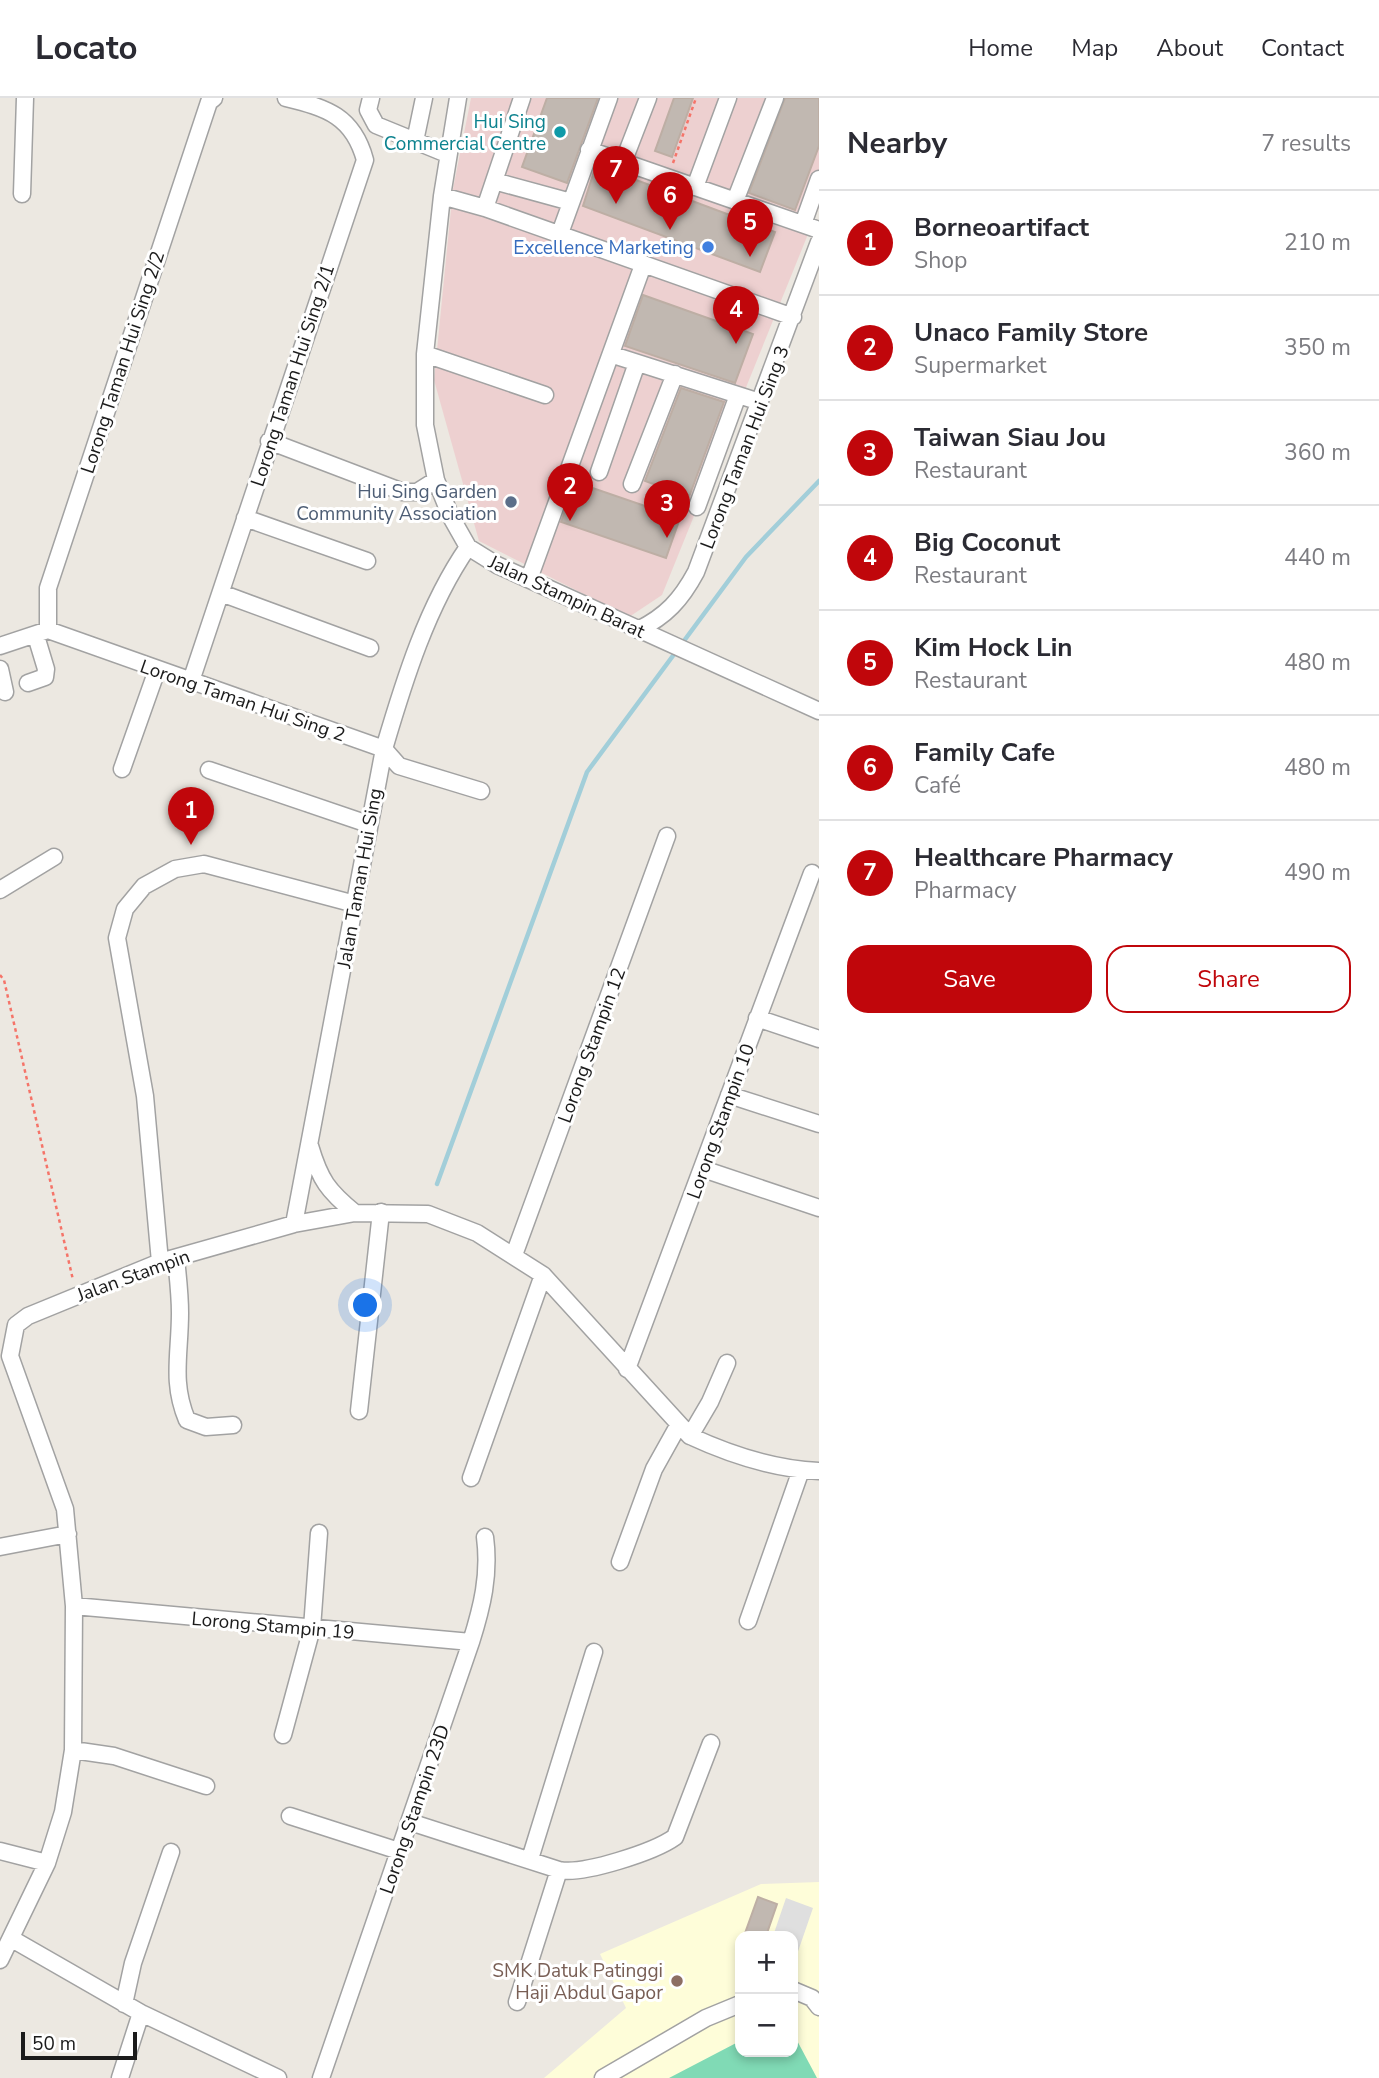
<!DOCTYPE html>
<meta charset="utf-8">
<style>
:root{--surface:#fff;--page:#f2f2f3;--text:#2b2b33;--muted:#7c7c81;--line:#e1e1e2;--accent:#c0060b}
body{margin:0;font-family:"Nunito Sans",sans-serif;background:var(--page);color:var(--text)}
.controls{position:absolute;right:21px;bottom:21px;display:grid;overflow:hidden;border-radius:14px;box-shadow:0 4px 10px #0003}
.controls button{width:63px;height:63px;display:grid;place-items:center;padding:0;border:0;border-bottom:2px solid var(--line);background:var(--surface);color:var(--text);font:35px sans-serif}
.scale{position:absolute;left:21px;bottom:18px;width:116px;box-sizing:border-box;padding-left:7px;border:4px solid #1b1b1b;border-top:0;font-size:19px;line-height:24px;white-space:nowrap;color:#1b1b1b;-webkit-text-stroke:5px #fff;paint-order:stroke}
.you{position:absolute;left:366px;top:1208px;width:24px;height:24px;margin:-18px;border:5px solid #fff;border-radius:50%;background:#1a73e8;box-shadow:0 0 0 10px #1a73e833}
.badge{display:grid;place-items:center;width:46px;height:46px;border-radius:50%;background:var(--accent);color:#fff;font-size:23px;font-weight:700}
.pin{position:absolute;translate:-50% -58px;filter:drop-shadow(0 2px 4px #0008)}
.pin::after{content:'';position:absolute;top:37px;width:24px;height:21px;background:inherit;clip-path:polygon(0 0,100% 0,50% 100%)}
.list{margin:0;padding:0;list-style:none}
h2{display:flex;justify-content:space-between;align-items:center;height:91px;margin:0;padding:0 28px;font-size:30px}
h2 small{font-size:23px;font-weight:400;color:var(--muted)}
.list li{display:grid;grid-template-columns:46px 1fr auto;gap:21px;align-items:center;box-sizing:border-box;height:105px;padding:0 28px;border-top:2px solid var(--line)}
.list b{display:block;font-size:26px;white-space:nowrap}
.list p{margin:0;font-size:23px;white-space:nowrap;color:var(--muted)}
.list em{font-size:23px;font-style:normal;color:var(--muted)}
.actions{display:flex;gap:14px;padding:21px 28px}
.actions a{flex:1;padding:16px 0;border:2px solid var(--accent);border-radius:21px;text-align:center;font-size:24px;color:var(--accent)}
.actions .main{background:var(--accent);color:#fff}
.map{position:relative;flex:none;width:819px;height:1980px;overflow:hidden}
header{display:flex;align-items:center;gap:42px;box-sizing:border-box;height:98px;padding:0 35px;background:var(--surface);border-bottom:2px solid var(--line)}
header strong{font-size:33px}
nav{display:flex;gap:38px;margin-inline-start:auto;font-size:24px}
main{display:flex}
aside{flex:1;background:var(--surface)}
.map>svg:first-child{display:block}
.commercial{fill:#edd0d0}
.education{fill:#fefdd9;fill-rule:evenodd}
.pitch{fill:#80dab5}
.parking{fill:#dfdfdf}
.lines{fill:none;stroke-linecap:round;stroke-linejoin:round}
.stream{stroke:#a2ced9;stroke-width:4.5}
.building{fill:#c1b8b1;stroke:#bdaea4;stroke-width:2}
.minor-casing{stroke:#a2a2a2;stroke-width:19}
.path{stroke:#f57469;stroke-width:2.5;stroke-dasharray:3.5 3.5;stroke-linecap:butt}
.minor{stroke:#fff;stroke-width:16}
.culture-dot{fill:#0f9aa8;stroke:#fff;stroke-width:2.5}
.shop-dot{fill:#3f7fe0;stroke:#fff;stroke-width:2.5}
.service-dot{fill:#5c6f8a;stroke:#fff;stroke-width:2.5}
.education-dot{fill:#8d6e63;stroke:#fff;stroke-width:2.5}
.labels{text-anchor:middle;stroke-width:6;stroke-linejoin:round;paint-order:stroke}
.culture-label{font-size:19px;fill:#0d838f;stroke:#fff;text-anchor:end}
.shop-label{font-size:19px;fill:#366cbe;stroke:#fff;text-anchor:end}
.street-label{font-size:19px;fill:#1b1b1b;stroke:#fff}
.service-label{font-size:19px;fill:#4e5e75;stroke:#fff;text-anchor:end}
.education-label{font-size:19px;fill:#785e54;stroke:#fff;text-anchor:end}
</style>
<header>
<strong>Locato</strong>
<nav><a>Home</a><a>Map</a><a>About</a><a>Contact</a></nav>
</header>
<main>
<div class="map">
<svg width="819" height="1980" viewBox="0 0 819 1980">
<rect width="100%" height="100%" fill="#ece8e1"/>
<path class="commercial" d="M 471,0 L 819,0 L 819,109 L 662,497 L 629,519 L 479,443 L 434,282 L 453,91 Z"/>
<path class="education" d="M 819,1784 L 819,1980 L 544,1980 L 626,1910 L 600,1856 L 761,1786 ZM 740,1838 L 793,1838 L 793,1954 L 740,1954 Z"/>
<path class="pitch" d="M 793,1935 L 817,1980 L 669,1980 L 740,1943 L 740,1954 L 793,1954 Z"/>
<path class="parking" d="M 786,1800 L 813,1810 L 793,1868 L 793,1838 L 773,1838 Z"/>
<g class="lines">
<path class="stream" d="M 437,1086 L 587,674 L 746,459 L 819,383"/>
</g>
<path class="building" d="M 547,0 L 598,0 L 567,85 L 522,69 Z
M 674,0 L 693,0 L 672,59 L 655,53 Z
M 785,0 L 819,0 L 819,48 L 795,112 L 749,95 Z
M 596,67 L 775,134 L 760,174 L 583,108 Z
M 643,197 L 753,236 L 735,285 L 625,248 Z
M 681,290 L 724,304 L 689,399 L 645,383 Z
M 575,384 L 680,420 L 666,460 L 561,424 Z
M 758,1799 L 777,1806 L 766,1838 L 744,1838 Z"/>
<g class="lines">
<g class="minor-casing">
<path id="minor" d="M 371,0 L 368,12 L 376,27 L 447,56
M 458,0 L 442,98 L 425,256 L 425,327 L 436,382 L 451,419 L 468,449 L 497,467 L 819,613
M 415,43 L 424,0
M 589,52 L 819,132
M 624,62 L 648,0
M 494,83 L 571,104
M 695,89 L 728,0
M 22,96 L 25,0
M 442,98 L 485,110 L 793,219
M 735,103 L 775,0
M 485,110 L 522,0
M 803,126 L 819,81
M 559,138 L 609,0
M 425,256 L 545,297
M 613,257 L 760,304
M 269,343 L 403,394 L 417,394 L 436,382
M 599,374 L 637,265
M 632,386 L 675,276
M 697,409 L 738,297
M 245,420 L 367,463
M 529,481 L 643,167
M 221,495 L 370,550
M 48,532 L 48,490 L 209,4 L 214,0
M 638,532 C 666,518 681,502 696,474 L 819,144
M 0,548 L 48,532 L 384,651 L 399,668 L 481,693
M 0,571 L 5,594
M 191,583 L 365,62 C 353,18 327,10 286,0
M 28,585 L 45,579 L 46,571 L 36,538
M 122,671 L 157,572
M 209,672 L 368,726
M 0,792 L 54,759
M 757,920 L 819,941
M 729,997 L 819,1026
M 310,1048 C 320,1082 328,1093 355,1115
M 703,1071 L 819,1110
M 294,1126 L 384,651 C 404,583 427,508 468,449
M 514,1157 L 667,738
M 176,1161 C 178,1179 180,1197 180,1215 C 180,1256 171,1284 187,1322 L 206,1329 L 233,1327
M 160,1164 L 145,998 L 117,840 L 125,811 L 144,788 L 175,771 L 204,766 L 355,806
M 627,1271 L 812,775
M 359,1313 L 381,1114
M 690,1338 L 710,1304 L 727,1265
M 471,1380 L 543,1177
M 0,1449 L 68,1436
M 620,1464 L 654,1371 L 678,1328
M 74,1508 L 471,1544
M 748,1523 L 801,1372
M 283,1637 L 312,1530 L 319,1435
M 73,1652 L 114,1658 L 206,1688
M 290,1718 L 399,1753
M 410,1724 L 559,1772 C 583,1777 654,1754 675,1739 L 711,1645
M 0,1753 L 47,1765
M 530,1761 L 594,1554
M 12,1841 L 141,1915 L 278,1980
M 0,1862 L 47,1765 L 63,1714 L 73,1652 L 74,1508 L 65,1411 L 10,1258 L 16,1227 L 28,1218 L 160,1164 L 294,1126 L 355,1115 L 428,1116 L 477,1135 L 543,1177 L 690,1338 C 731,1357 773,1371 819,1373
M 793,1892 L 812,1900 L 819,1909
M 517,1904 L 559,1772
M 124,1906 L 133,1865 L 171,1754
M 120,1980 L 141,1915
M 321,1980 L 471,1544 C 482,1509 490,1477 485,1439
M 603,1980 L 706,1920 L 740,1906"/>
</g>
<path class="path" d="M 673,65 L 696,0
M 0,877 L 4,882 L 73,1182"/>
<use href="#minor" class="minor"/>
</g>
<circle class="culture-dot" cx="560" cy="34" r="7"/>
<circle class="shop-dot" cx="708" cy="149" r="7"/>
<circle class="service-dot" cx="511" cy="404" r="7"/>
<circle class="education-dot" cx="677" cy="1883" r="7"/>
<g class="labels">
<g class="culture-label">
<text x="546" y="30">Hui Sing<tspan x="546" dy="22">Commercial Centre</tspan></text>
</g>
<g class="shop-label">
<text x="694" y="156">Excellence Marketing</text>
</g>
<g class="street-label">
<text transform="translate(122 264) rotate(-72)" y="7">Lorong Taman Hui Sing 2/2</text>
<text transform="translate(292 277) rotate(-72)" y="7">Lorong Taman Hui Sing 2/1</text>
<text transform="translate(744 349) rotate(-69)" y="7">Lorong Taman Hui Sing 3</text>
<text transform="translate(567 498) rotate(25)" y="7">Jalan Stampin Barat</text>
<text transform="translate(243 602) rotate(19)" y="7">Lorong Taman Hui Sing 2</text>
<text transform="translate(359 780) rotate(-80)" y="7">Jalan Taman Hui Sing</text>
<text transform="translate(591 947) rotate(-70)" y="7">Lorong Stampin 12</text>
<text transform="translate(720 1023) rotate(-70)" y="7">Lorong Stampin 10</text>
<text transform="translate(133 1177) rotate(-20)" y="7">Jalan Stampin</text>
<text transform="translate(273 1527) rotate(5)" y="7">Lorong Stampin 19</text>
<text transform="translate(414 1711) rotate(-71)" y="7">Lorong Stampin 23D</text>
</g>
<g class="service-label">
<text x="497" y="400">Hui Sing Garden<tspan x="497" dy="22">Community Association</tspan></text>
</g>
<g class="education-label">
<text x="663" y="1879">SMK Datuk Patinggi<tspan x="663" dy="22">Haji Abdul Gapor</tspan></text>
</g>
</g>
</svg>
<div class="controls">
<button>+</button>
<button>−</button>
</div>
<div class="scale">50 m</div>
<div class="you"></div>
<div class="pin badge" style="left:191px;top:747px">1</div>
<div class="pin badge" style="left:570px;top:423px">2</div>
<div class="pin badge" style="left:667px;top:440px">3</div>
<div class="pin badge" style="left:736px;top:246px">4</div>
<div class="pin badge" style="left:750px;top:159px">5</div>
<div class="pin badge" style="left:670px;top:132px">6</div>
<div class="pin badge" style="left:616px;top:106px">7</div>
</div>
<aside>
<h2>Nearby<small>7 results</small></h2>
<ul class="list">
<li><span class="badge">1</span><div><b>Borneoartifact</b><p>Shop</p></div><em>210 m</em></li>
<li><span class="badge">2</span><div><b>Unaco Family Store</b><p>Supermarket</p></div><em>350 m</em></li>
<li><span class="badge">3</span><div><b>Taiwan Siau Jou</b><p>Restaurant</p></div><em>360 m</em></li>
<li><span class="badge">4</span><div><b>Big Coconut</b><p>Restaurant</p></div><em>440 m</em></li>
<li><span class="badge">5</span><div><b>Kim Hock Lin</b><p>Restaurant</p></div><em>480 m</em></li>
<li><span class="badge">6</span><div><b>Family Cafe</b><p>Café</p></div><em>480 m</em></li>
<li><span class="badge">7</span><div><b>Healthcare Pharmacy</b><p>Pharmacy</p></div><em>490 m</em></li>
</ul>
<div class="actions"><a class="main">Save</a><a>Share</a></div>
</aside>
</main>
